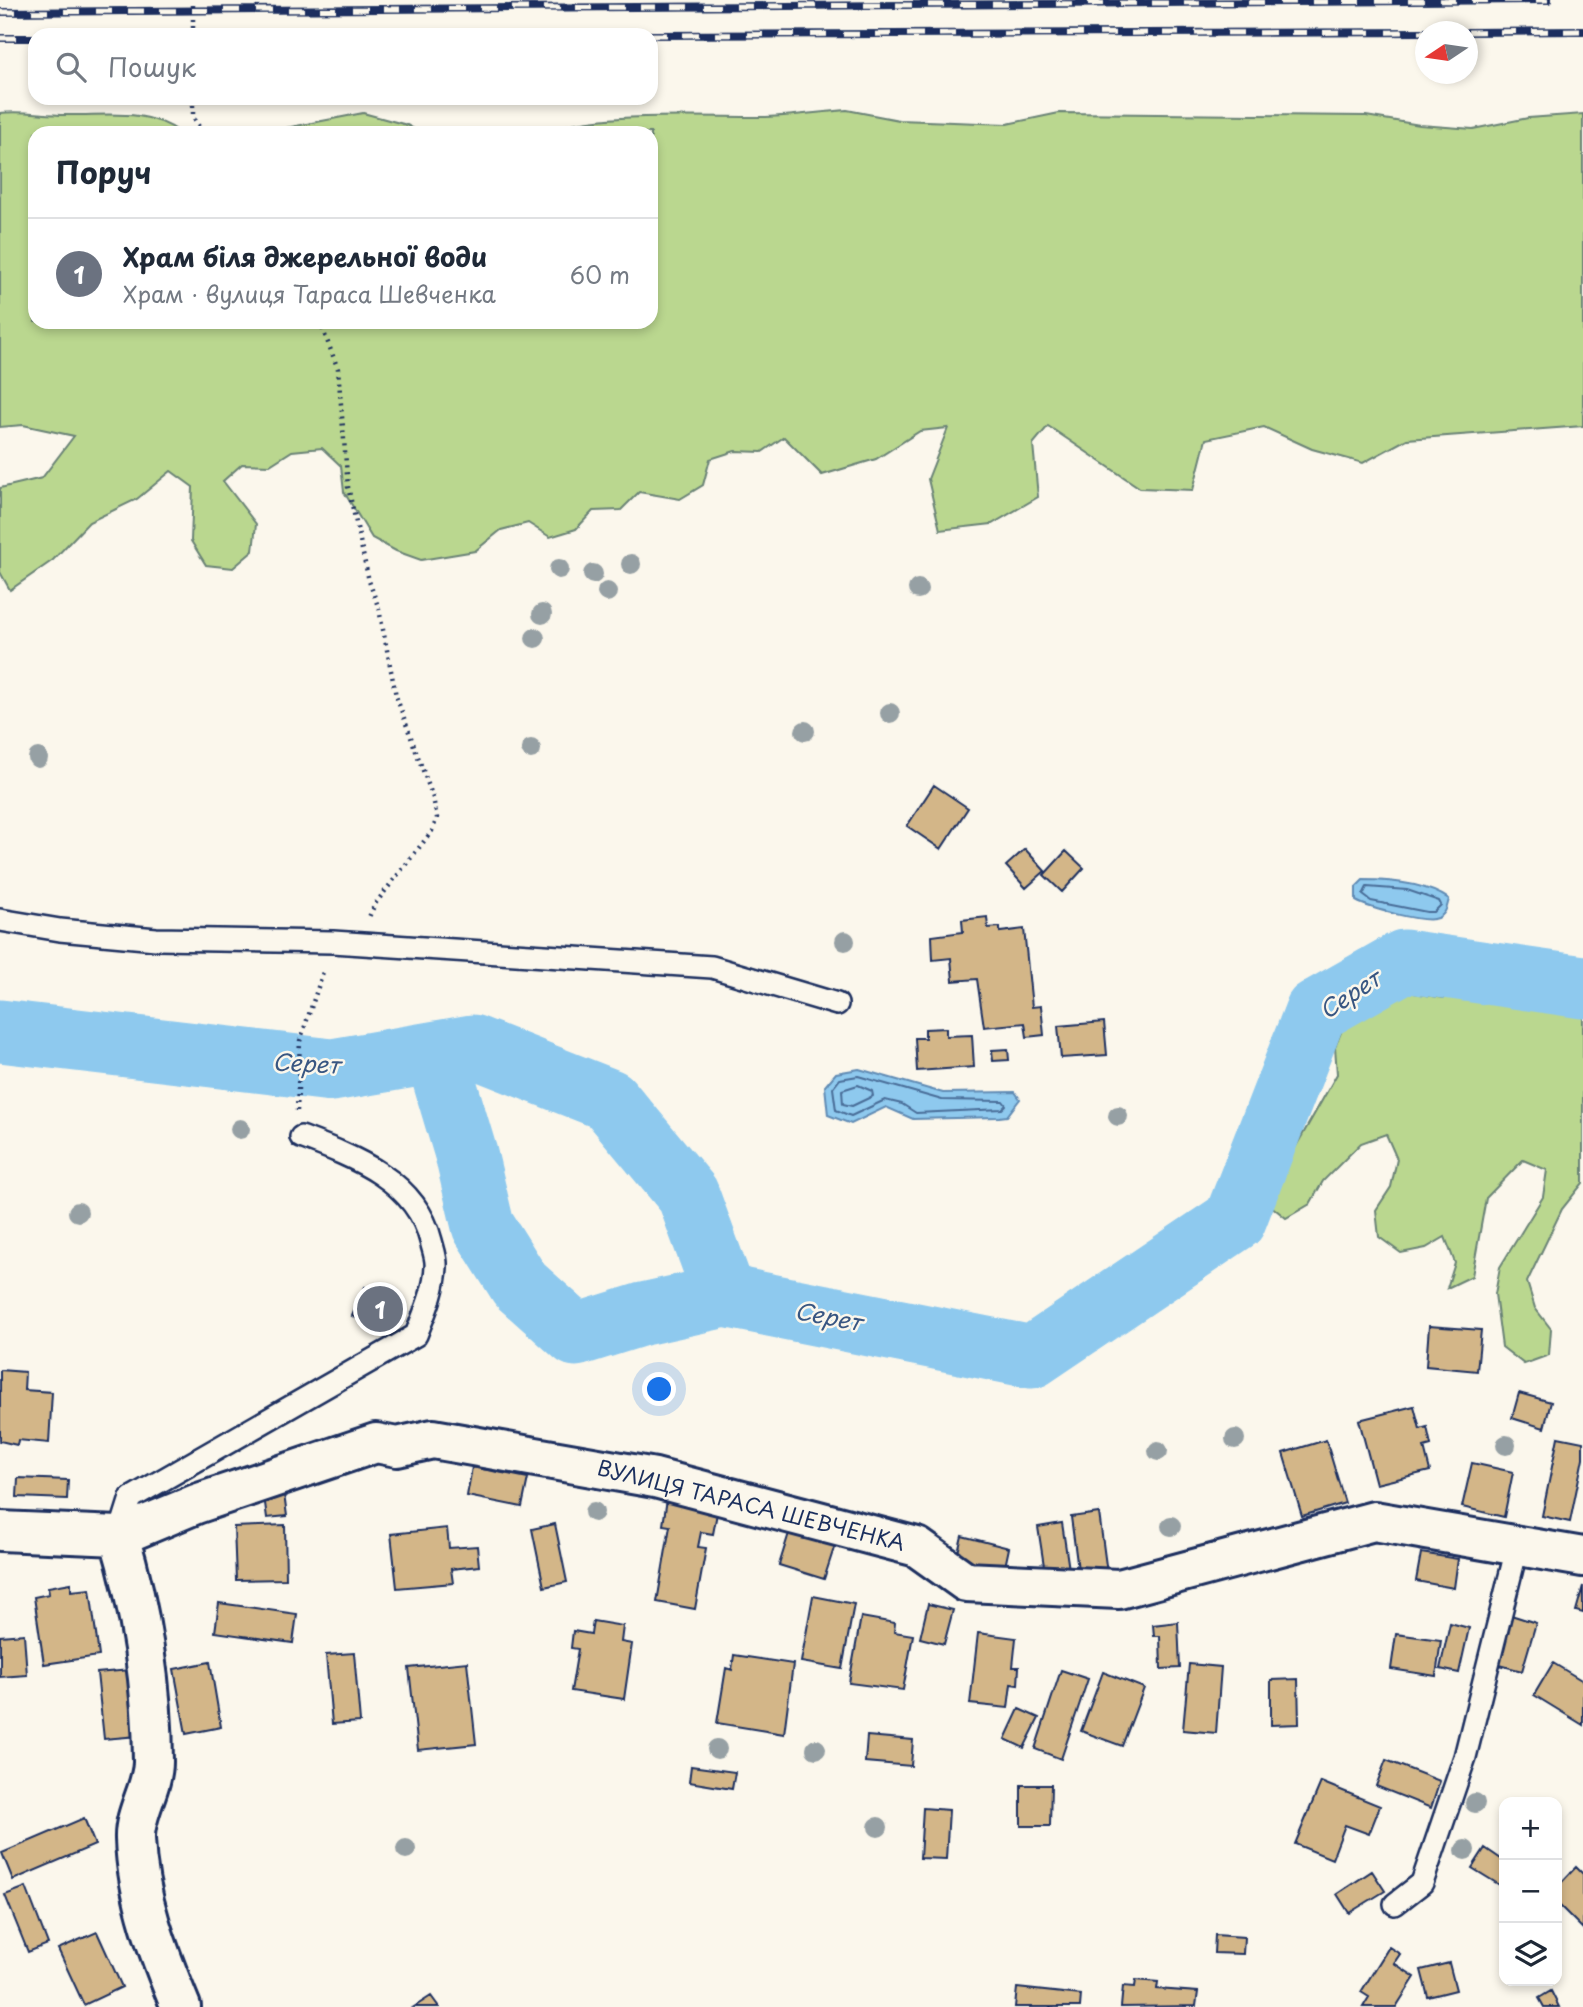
<!DOCTYPE html>
<html lang="uk">
<meta charset="utf-8">
<style>
:root{--surface:#fff;--page:#f2f2f3;--text:#1f2937;--muted:#747a83;--line:#e0e1e3;--accent:#2563eb}
body{margin:0;font-family:"Playpen Sans",sans-serif;background:var(--page);color:var(--text)}
.controls{position:absolute;right:21px;bottom:21px;display:grid;overflow:hidden;border-radius:14px;box-shadow:0 4px 10px #0003}
.controls button{width:63px;height:63px;display:grid;place-items:center;padding:0;border:0;border-bottom:2px solid var(--line);background:var(--surface);color:var(--text);font:35px sans-serif}
.compass{position:absolute;left:1415px;top:21px;width:63px;height:63px;border-radius:50%;background:var(--surface);box-shadow:0 4px 10px #0003;rotate:257deg}
.you{position:absolute;left:660px;top:1390px;width:24px;height:24px;margin:-18px;border:5px solid #fff;border-radius:50%;background:#1a73e8;box-shadow:0 0 0 10px #1a73e833}
.badge{display:grid;place-items:center;width:46px;height:46px;border-radius:50%;background:var(--accent);color:#fff;font-size:23px;font-weight:700}
.pin{position:absolute;translate:-50% -50%;border:4px solid #fff;box-shadow:0 2px 7px #0006}
.list{margin:0;padding:0;list-style:none}
h2{display:flex;justify-content:space-between;align-items:center;height:91px;margin:0;padding:0 28px;font-size:30px}
h2 small{font-size:23px;font-weight:400;color:var(--muted)}
.list li{display:grid;grid-template-columns:46px 1fr auto;gap:21px;align-items:center;box-sizing:border-box;height:112px;padding:0 28px;border-top:2px solid var(--line)}
.list b{display:block;font-size:26px;white-space:nowrap}
.list p{margin:0;font-size:23px;white-space:nowrap;color:var(--muted)}
.list em{font-size:23px;font-style:normal;color:var(--muted)}
.icon{flex:none;width:38px;height:38px;fill:none;stroke:currentColor;stroke-width:2;stroke-linecap:round;stroke-linejoin:round}
.map{position:relative;flex:none;width:1583px;height:2007px;overflow:hidden}
.search{position:absolute;background:var(--surface);box-shadow:0 4px 10px #0003;left:28px;top:28px;width:630px;height:77px;display:flex;align-items:center;gap:18px;box-sizing:border-box;padding:0 24px;border-radius:21px;color:var(--muted);font-size:26px}
.panel{position:absolute;background:var(--surface);box-shadow:0 4px 10px #0003;left:28px;top:126px;width:630px;height:203px;border-radius:21px}
.map>svg:first-child{display:block}
.green{fill:#bad78f;stroke:#6a8376;stroke-width:2}
.water{fill:#8ec9ee;stroke:#608bb4;stroke-width:2}
.lines{fill:none;stroke-linecap:round;stroke-linejoin:round}
.shore{stroke:#496d98;stroke-width:2}
.river{stroke:#8ec9ee;stroke-width:63}
.building{fill:#d3b688;stroke:#1b2f5e;stroke-width:2}
.lane-casing{stroke:#1b2f5e;stroke-width:26}
.street-casing{stroke:#1b2f5e;stroke-width:44}
.path{stroke:#1b2f5e;stroke-width:4.5;stroke-dasharray:2 5;stroke-linecap:butt}
.lane{stroke:#fbf7ec;stroke-width:21}
.street{stroke:#fbf7ec;stroke-width:38}
.rail-casing{stroke:#1b2f5e;stroke-width:8}
.rail{stroke:#fbf7ec;stroke-width:5;stroke-dasharray:16;stroke-linecap:butt}
.tree{fill:#96a0a4}
.labels{text-anchor:middle;stroke-width:5;stroke-linejoin:round;paint-order:stroke}
.street-label{font-size:21px;fill:#1b2f5e;stroke:#fbf7ec}
.water-label{font-size:23px;font-style:italic;fill:#385682;stroke:#fbf7ec}
</style>
<div class="map">
<svg width="1583" height="2007" viewBox="0 0 1583 2007">
<rect width="100%" height="100%" fill="#fbf7ec"/>
<filter id="ink" filterUnits="userSpaceOnUse"><feTurbulence type="fractalNoise" baseFrequency=".0143" numOctaves="2"/><feDisplacementMap in="SourceGraphic" scale="14" xChannelSelector="R" yChannelSelector="G"/><feConvolveMatrix kernelMatrix="1 2 1 2 8 2 1 2 1" color-interpolation-filters="sRGB"/></filter>
<g filter="url(#ink)">
<path class="green" d="M 847,110 L 899,120 L 1007,124 L 1059,113 L 1366,116 L 1420,125 L 1473,129 L 1528,118 L 1583,114 L 1583,426 L 1407,439 L 1363,463 L 1312,449 L 1264,427 L 1206,439 L 1193,490 L 1140,488 L 1048,426 L 1033,444 L 1038,497 L 992,524 L 940,530 L 928,479 L 948,428 L 920,431 L 876,459 L 822,475 L 784,437 L 762,452 L 735,451 L 710,459 L 703,485 L 680,499 L 639,492 L 621,510 L 593,511 L 576,529 L 550,537 L 528,523 L 501,530 L 475,551 L 421,560 L 396,551 L 372,538 L 344,492 L 341,466 L 322,448 L 292,451 L 270,465 L 242,464 L 223,481 L 256,524 L 253,551 L 233,568 L 206,565 L 191,541 L 193,487 L 171,471 L 137,499 L 89,522 L 53,560 L 10,590 L 0,572 L 0,488 L 42,478 L 74,436 L 23,425 L 0,427 L 0,113 C 22,110 43,115 65,115 C 105,116 147,107 181,133 L 35,133 L 35,322 L 651,322 L 651,133 L 546,133 C 584,110 717,118 766,117 C 793,116 820,112 847,110 Z
M 363,113 L 407,125 L 421,133 L 260,133 Z
M 1495,981 L 1548,981 L 1583,999 L 1583,1183 L 1562,1209 L 1527,1282 L 1535,1308 L 1551,1329 L 1549,1355 L 1524,1364 L 1502,1347 L 1495,1294 L 1500,1267 L 1543,1197 L 1547,1170 L 1523,1160 L 1486,1198 L 1472,1276 L 1447,1288 L 1455,1263 L 1445,1237 L 1426,1248 L 1401,1253 L 1379,1237 L 1376,1210 L 1391,1187 L 1397,1159 L 1386,1134 L 1361,1143 L 1323,1181 L 1310,1204 L 1286,1218 L 1265,1201 L 1337,1074 L 1335,1047 L 1346,1020 L 1362,997 L 1389,989 L 1444,998 Z"/>
<path class="water" d="M 1363,880 C 1392,880 1425,883 1449,899 C 1447,907 1446,914 1438,918 C 1425,924 1369,908 1356,901 L 1356,887 Z
M 859,1069 L 943,1093 L 1015,1092 L 1020,1099 L 1007,1116 L 999,1117 L 913,1119 L 886,1107 L 851,1124 L 828,1115 L 825,1086 L 836,1073 Z"/>
<g class="lines">
<path class="shore" d="M 1367,887 L 1407,890 L 1439,901 L 1441,905 L 1434,912 L 1427,912 L 1371,901 L 1363,895 Z
M 858,1076 L 942,1100 L 1003,1101 L 1006,1105 L 1002,1109 L 916,1113 L 902,1104 L 885,1100 L 851,1116 L 836,1110 L 833,1088 L 840,1079 Z
M 858,1085 L 872,1091 L 873,1096 L 852,1106 L 843,1104 L 842,1090 Z"/>
<path class="river" d="M 0,1031 L 332,1070 L 472,1046 L 609,1100 L 688,1195 L 725,1296 L 1032,1357 L 1235,1220 L 1316,1011 L 1404,961 L 1583,987
M 436,1053 L 466,1154 L 483,1226 L 520,1285 L 576,1335 L 643,1314 L 725,1296"/>
</g>
<path class="building" d="M 934,785 L 968,808 L 941,849 L 907,826 Z
M 1025,849 L 1045,871 L 1026,888 L 1006,866 Z
M 1066,851 L 1084,868 L 1062,892 L 1044,875 Z
M 987,917 L 988,928 L 1000,927 L 1000,932 L 1024,929 L 1032,1007 L 1041,1006 L 1044,1035 L 1027,1037 L 1025,1023 L 984,1027 L 977,979 L 953,981 L 951,958 L 933,960 L 932,936 L 963,932 L 962,920 Z
M 1104,1022 L 1107,1055 L 1061,1058 L 1058,1026 Z
M 946,1028 L 946,1036 L 972,1035 L 974,1067 L 917,1071 L 915,1038 L 925,1038 L 925,1029 Z
M 1008,1049 L 1009,1060 L 993,1061 L 992,1050 Z
M 365,1287 L 400,1303 L 386,1332 L 352,1316 Z
M 1429,1326 L 1481,1330 L 1477,1371 L 1426,1366 Z
M 0,1370 L 25,1372 L 24,1390 L 52,1392 L 49,1443 L 18,1440 L 17,1445 L 0,1441 Z
M 1519,1393 L 1551,1402 L 1544,1428 L 1512,1418 Z
M 1414,1406 L 1420,1429 L 1427,1427 L 1431,1445 L 1424,1447 L 1430,1471 L 1376,1484 L 1359,1420 Z
M 1558,1437 L 1583,1442 L 1583,1458 L 1570,1522 L 1542,1516 Z
M 1326,1440 L 1345,1503 L 1302,1516 L 1283,1453 Z
M 1472,1463 L 1513,1472 L 1504,1517 L 1462,1507 Z
M 472,1467 L 528,1478 L 522,1507 L 467,1496 Z
M 18,1478 L 68,1480 L 67,1499 L 17,1497 Z
M 284,1494 L 287,1516 L 267,1518 L 264,1496 Z
M 667,1499 L 718,1508 L 713,1534 L 701,1532 L 698,1547 L 706,1548 L 695,1609 L 657,1602 L 670,1526 L 663,1525 Z
M 1099,1513 L 1107,1573 L 1079,1577 L 1071,1517 Z
M 1062,1523 L 1070,1576 L 1046,1579 L 1038,1527 Z
M 555,1524 L 567,1582 L 544,1587 L 532,1529 Z
M 285,1525 L 286,1579 L 236,1580 L 234,1527 Z
M 447,1528 L 449,1548 L 477,1546 L 479,1566 L 451,1569 L 453,1583 L 397,1588 L 391,1534 Z
M 790,1530 L 835,1545 L 824,1579 L 779,1565 Z
M 962,1536 L 1009,1548 L 1003,1576 L 955,1565 Z
M 1421,1553 L 1458,1559 L 1454,1588 L 1416,1581 Z
M 71,1583 L 71,1591 L 90,1589 L 99,1656 L 44,1664 L 34,1597 L 49,1594 L 48,1587 Z
M 1583,1586 L 1583,1613 L 1576,1611 Z
M 813,1596 L 854,1604 L 842,1669 L 801,1662 Z
M 219,1603 L 297,1614 L 293,1643 L 215,1632 Z
M 928,1604 L 953,1610 L 944,1644 L 920,1638 Z
M 1511,1615 L 1536,1623 L 1522,1671 L 1496,1664 Z
M 861,1617 L 895,1623 L 894,1632 L 913,1635 L 903,1690 L 849,1683 Z
M 593,1621 L 623,1626 L 621,1642 L 632,1644 L 624,1699 L 571,1691 L 578,1649 L 571,1648 L 573,1631 L 591,1634 Z
M 1178,1622 L 1180,1668 L 1161,1669 L 1160,1636 L 1154,1636 L 1153,1625 Z
M 1450,1623 L 1469,1628 L 1459,1673 L 1440,1669 Z
M 978,1633 L 1016,1638 L 1013,1667 L 1019,1667 L 1018,1685 L 1011,1684 L 1008,1708 L 970,1704 Z
M 24,1634 L 27,1675 L 0,1677 L 0,1636 Z
M 1396,1634 L 1441,1640 L 1436,1676 L 1391,1669 Z
M 354,1653 L 360,1722 L 332,1724 L 326,1655 Z
M 734,1655 L 793,1664 L 784,1734 L 717,1723 L 726,1668 L 732,1670 Z
M 210,1662 L 221,1727 L 186,1734 L 174,1669 Z
M 467,1662 L 476,1744 L 418,1750 L 409,1668 Z
M 1553,1663 L 1583,1681 L 1583,1725 L 1534,1695 Z
M 1189,1664 L 1221,1667 L 1216,1733 L 1183,1730 Z
M 130,1670 L 138,1736 L 104,1739 L 97,1673 Z
M 1061,1670 L 1088,1679 L 1061,1759 L 1035,1749 Z
M 1103,1672 L 1144,1688 L 1122,1746 L 1081,1731 Z
M 1298,1679 L 1299,1724 L 1271,1725 L 1271,1680 Z
M 1019,1709 L 1039,1718 L 1024,1748 L 1005,1739 Z
M 867,1736 L 913,1740 L 911,1766 L 865,1762 Z
M 1386,1760 L 1440,1781 L 1431,1808 L 1376,1786 Z
M 691,1766 L 735,1772 L 732,1789 L 689,1782 Z
M 1321,1782 L 1380,1806 L 1369,1834 L 1345,1825 L 1332,1859 L 1295,1844 Z
M 1021,1785 L 1051,1785 L 1050,1826 L 1021,1826 Z
M 923,1808 L 949,1810 L 946,1859 L 920,1858 Z
M 84,1818 L 95,1845 L 13,1880 L 2,1853 Z
M 1485,1848 L 1504,1861 L 1503,1887 L 1472,1868 Z
M 1576,1867 L 1583,1874 L 1583,1929 L 1557,1903 L 1557,1887 Z
M 1372,1871 L 1385,1891 L 1349,1913 L 1337,1894 Z
M 26,1887 L 48,1944 L 28,1952 L 5,1895 Z
M 97,1932 L 122,1987 L 84,2005 L 58,1949 Z
M 1215,1935 L 1244,1937 L 1243,1954 L 1214,1953 Z
M 1389,1947 L 1400,1954 L 1394,1963 L 1415,1977 L 1396,2007 L 1363,2007 L 1369,1997 L 1361,1992 Z
M 1449,1963 L 1456,1990 L 1428,1997 L 1421,1970 Z
M 1136,1980 L 1158,1982 L 1157,1989 L 1198,1992 L 1196,2006 L 1121,2007 L 1123,1986 L 1135,1987 Z
M 1017,1988 L 1081,1995 L 1080,2007 L 1015,2007 Z
M 1551,1991 L 1559,2007 L 1544,2007 L 1539,1998 Z
M 431,1996 L 439,2007 L 414,2007 Z"/>
<g class="lines">
<g class="lane-casing">
<path id="lane" d="M 0,920 L 60,930 L 156,939 L 333,942 L 712,967 L 837,1004
M 119,1536 L 131,1498 L 416,1335 C 424,1314 435,1291 436,1267 C 437,1259 433,1249 431,1241 C 416,1180 354,1157 301,1137
M 1395,1904 L 1422,1883 L 1465,1757 L 1518,1544"/>
</g>
<g class="street-casing">
<path id="street" d="M 0,1531 L 119,1536 L 196,1504 L 376,1443 L 397,1447 L 433,1439 L 655,1478 L 917,1547 L 966,1582 L 1119,1589 L 1374,1521 L 1583,1557
M 119,1536 C 140,1605 153,1689 153,1762 C 153,1787 134,1813 135,1839 C 137,1898 159,1954 181,2007"/>
</g>
<path class="path" d="M 193,35 L 193,0
M 193,98 L 193,117 L 203,133
M 320,322 L 338,369 L 348,487 L 369,581 L 379,609 L 396,696 L 433,798 L 437,818 L 432,831 L 375,904 L 369,917
M 297,1111 L 300,1041 L 324,969"/>
<use href="#lane" class="lane"/>
<use href="#street" class="street"/>
<g class="rail-casing">
<path id="rail" d="M 0,12 L 1548,0
M 1468,32 L 1583,31
M 651,35 L 1426,32
M 0,38 L 35,38"/>
</g>
<use href="#rail" class="rail"/>
</g>
<g class="tree">
<circle cx="631" cy="564" r="10"/>
<circle cx="559" cy="569" r="10"/>
<circle cx="593" cy="574" r="10"/>
<circle cx="918" cy="589" r="10"/>
<circle cx="607" cy="592" r="10"/>
<circle cx="542" cy="614" r="10"/>
<circle cx="535" cy="638" r="10"/>
<circle cx="890" cy="713" r="10"/>
<circle cx="805" cy="731" r="10"/>
<circle cx="531" cy="749" r="10"/>
<circle cx="38" cy="758" r="10"/>
<circle cx="845" cy="941" r="10"/>
<circle cx="1118" cy="1116" r="10"/>
<circle cx="240" cy="1129" r="10"/>
<circle cx="78" cy="1212" r="10"/>
<circle cx="1235" cy="1439" r="10"/>
<circle cx="1506" cy="1445" r="10"/>
<circle cx="1158" cy="1451" r="10"/>
<circle cx="594" cy="1512" r="10"/>
<circle cx="1171" cy="1526" r="10"/>
<circle cx="717" cy="1749" r="10"/>
<circle cx="816" cy="1749" r="10"/>
<circle cx="1475" cy="1803" r="10"/>
<circle cx="878" cy="1827" r="10"/>
<circle cx="406" cy="1849" r="10"/>
<circle cx="1465" cy="1850" r="10"/>
</g>
</g>
<g class="labels">
<g class="street-label">
<text transform="translate(751 1506) rotate(14)" y="7">ВУЛИЦЯ ТАРАСА ШЕВЧЕНКА</text>
</g>
<g class="water-label">
<text transform="translate(1350 995) rotate(-33)" y="8">Серет</text>
<text transform="translate(306 1064) rotate(3)" y="8">Серет</text>
<text transform="translate(828 1317) rotate(11)" y="8">Серет</text>
</g>
</g>
</svg>
<div class="controls">
<button>+</button>
<button>−</button>
<button><svg class="icon" aria-label="layers" viewBox="0 0 24 24"><path d="M12 4l9 5-9 5-9-5zM3 14l9 5 9-5"/></svg></button>
</div>
<svg class="compass" viewBox="-18 -18 36 36"><path d="M0-13l5 13h-10z" fill="#e53935"/><path d="M0 13l5-13h-10z" fill="#747a83"/></svg>
<div class="you"></div>
<div class="pin badge" style="left:380px;top:1309px;background:#6b7280">1</div>
<div class="search"><svg class="icon" aria-label="search" viewBox="0 0 24 24"><circle cx="10" cy="10" r="6"/><path d="M15 15l6 6"/></svg>Пошук</div>
<section class="panel">
<h2>Поруч<small></small></h2>
<ul class="list">
<li><span class="badge" style="background:#6b7280">1</span><div><b>Храм біля джерельної води</b><p>Храм · вулиця Тараса Шевченка</p></div><em>60 m</em></li>
</ul>
</section>
</div>
